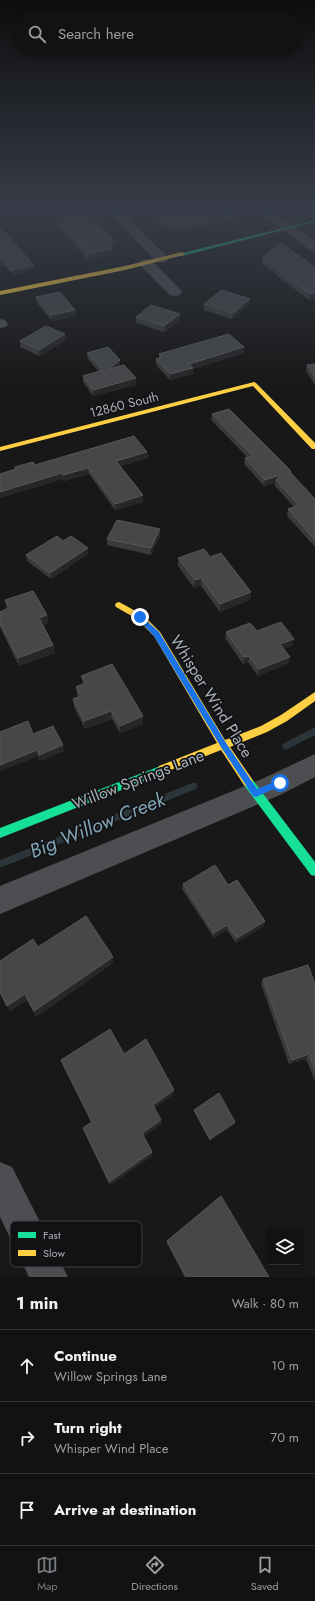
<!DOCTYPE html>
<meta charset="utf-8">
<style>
:root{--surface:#121212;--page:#1f2020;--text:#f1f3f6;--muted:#9c9e9f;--line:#313232;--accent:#767b81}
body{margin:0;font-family:Jost,sans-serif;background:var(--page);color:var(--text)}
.controls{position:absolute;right:12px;bottom:12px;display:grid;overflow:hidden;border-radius:4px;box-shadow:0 2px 6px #0003}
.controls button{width:36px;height:36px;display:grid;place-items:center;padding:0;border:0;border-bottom:1px solid var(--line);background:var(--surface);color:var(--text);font:20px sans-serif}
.stop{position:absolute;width:12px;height:12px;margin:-9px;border:3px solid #1a73e8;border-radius:50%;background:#fff}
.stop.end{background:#1a73e8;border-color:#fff;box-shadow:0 1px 4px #0008}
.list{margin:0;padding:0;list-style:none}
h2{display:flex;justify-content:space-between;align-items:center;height:52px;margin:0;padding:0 16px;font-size:17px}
h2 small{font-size:13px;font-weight:400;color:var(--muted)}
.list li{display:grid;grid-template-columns:26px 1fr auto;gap:12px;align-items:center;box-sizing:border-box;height:72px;padding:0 16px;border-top:1px solid var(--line)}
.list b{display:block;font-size:15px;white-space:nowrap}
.list p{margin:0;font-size:13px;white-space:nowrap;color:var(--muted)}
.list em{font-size:13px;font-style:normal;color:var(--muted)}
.icon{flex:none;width:22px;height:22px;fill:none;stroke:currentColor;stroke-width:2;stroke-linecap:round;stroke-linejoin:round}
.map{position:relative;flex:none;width:315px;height:1277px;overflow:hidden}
.search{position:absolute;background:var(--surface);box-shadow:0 2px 6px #0003;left:12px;right:12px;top:12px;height:44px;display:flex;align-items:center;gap:10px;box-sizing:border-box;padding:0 14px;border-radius:22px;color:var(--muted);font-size:15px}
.sheet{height:268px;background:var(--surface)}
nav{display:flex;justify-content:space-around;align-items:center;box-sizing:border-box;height:56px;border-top:1px solid var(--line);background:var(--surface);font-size:11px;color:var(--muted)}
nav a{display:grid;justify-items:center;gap:2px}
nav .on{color:var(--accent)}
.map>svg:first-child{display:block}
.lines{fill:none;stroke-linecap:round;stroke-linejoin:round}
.stream{stroke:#2b353a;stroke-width:7}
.street{fill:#4c4e51;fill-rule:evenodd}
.fast{fill:#16e098;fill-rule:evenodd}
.slow{fill:#ffcf43;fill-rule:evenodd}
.wall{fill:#393a3b}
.shaded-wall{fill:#272728}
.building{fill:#454749;stroke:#55575a}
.route{fill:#1a73e8}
.labels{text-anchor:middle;stroke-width:3.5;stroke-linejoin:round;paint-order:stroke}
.far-street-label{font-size:13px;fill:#a9b0b9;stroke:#121214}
.street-label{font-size:16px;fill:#a9b0b9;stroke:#121214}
.near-water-label{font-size:20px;font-style:italic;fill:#7fa3b4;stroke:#121214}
.key{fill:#121214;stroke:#3f4146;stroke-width:1}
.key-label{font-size:11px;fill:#a9b0b9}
</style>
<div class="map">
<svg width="315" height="1277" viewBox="0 0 315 1277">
<rect width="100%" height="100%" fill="#181818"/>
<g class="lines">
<path class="stream" d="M 286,746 L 315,731
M 0,864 L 194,786"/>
<path class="street" d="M 103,207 L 116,207 L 167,256 L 168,259 L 167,262 L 157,262 Z
M 254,207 L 267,207 L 315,242 L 315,252 L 311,251 Z
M 146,259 L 151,260 L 180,289 L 182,292 L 180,295 L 175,296 L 170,295 L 141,266 L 139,263 L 141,260 Z
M 0,319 L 5,320 L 8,324 L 6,327 L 0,328 Z
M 315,754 L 315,777 L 280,795 L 0,914 L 0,886 L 262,779 Z
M 0,1162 L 12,1167 L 68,1277 L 29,1277 L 0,1217 Z"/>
<path class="fast" d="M 315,220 L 315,222 L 182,256 L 179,254 Z
M 163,765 L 167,766 L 168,769 L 167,772 L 0,838 L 0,828 Z
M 248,777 L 252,779 L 315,862 L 315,876 L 311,875 L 244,785 L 243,782 L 244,779 Z"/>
<path class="slow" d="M 182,252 L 185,254 L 184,255 L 125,270 L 0,295 L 0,291 L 125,266 Z
M 254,382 L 256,383 L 315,443 L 315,449 L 312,449 L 253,386 L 0,451 L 0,447 Z
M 119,602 L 143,615 L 160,632 L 225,740 L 261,726 L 281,715 L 315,692 L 315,701 L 287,721 L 267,732 L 230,747 L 252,779 L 253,782 L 252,785 L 248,787 L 244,785 L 221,750 L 163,773 L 159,772 L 158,769 L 159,766 L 217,743 L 154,636 L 137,619 L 116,607 L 115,605 L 116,603 Z"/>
</g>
<path class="wall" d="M 52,207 L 81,207 L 114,246 L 112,246 L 112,255 L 88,260 L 61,229 L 60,224 L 67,222 Z
M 142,207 L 227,207 L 240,220 L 174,234 Z
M 0,227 L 34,265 L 34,270 L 13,275 L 4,265 L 1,266 L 0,265 Z
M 262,258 L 315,267 L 315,299 L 314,299 L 309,300 L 262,264 Z
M 36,297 L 75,310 L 76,316 L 52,321 L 37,303 Z
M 204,304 L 249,305 L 232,319 L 204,310 Z
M 136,317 L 180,320 L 164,332 L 136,323 Z
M 66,340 L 39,356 L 20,347 L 20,341 Z
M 244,347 L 244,353 L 193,369 L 193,374 L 170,380 L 156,365 L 156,359 L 159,358 L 159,354 Z
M 87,353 L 120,360 L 120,366 L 136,378 L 136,385 L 93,396 L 83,382 L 83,376 L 99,372 L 88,359 Z
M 315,364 L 315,385 L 306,371 L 307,365 Z
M 212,414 L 291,471 L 291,474 L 315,499 L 315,546 L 314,546 L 287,516 L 288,509 L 294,507 L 275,486 L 275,483 L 264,486 L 244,464 L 245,458 L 247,457 L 211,420 Z
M 147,452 L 148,458 L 120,466 L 143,495 L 143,502 L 115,510 L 89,474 L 64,481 L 63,479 L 0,498 L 0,474 L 15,469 L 15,467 Z
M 160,536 L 151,555 L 107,545 L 107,539 Z
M 63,541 L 88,548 L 88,554 L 51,579 L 27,561 L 26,555 Z
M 210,557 L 251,592 L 250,600 L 220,612 L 201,586 L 194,588 L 178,566 L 178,558 Z
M 5,600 L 47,615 L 48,623 L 43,625 L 53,645 L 55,653 L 19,666 L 0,627 L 0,612 L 7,609 Z
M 257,631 L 293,645 L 283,649 L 289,663 L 258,676 L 248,662 L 243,664 L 225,638 L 226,632 Z
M 81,676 L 143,716 L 143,724 L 120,733 L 112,719 L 85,729 L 74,707 L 73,699 L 78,697 L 77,695 L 76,687 L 83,684 Z
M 0,732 L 33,734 L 64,751 L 40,761 L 38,756 L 0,771 Z
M 183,884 L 228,885 L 264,926 L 236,943 L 227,930 L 214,938 L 182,889 Z
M 38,947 L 113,963 L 36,1017 L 27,1000 L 10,1011 L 0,993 L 0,961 Z
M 263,979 L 315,984 L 315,1081 L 306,1059 L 289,1064 L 261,984 Z
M 124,1054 L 174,1090 L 174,1094 L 154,1108 L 161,1120 L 161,1124 L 144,1136 L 152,1156 L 110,1185 L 83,1128 L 91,1122 L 63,1065 L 61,1060 Z
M 194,1110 L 235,1122 L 235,1124 L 210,1141 L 194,1111 Z
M 167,1241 L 269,1277 L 185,1277 L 167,1243 Z"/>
<path class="shaded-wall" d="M 240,215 L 240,220 L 174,234 L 174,228 Z
M 0,220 L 1,220 L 2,226 L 0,226 Z
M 114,240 L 114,246 L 112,246 L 112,255 L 88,260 L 88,254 L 107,242 Z
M 0,260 L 3,260 L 4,265 L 1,266 Z
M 34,265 L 34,270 L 13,275 L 12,270 Z
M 315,293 L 314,299 L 309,300 L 310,294 Z
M 250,299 L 249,305 L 232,319 L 233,313 Z
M 75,310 L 76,316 L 52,321 L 51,315 Z
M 180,314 L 180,320 L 164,332 L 164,326 Z
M 65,334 L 66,340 L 39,356 L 39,350 Z
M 244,347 L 244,353 L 193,369 L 193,374 L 170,380 L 170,374 L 189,364 Z
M 120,360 L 120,366 L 109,369 Z
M 136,378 L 136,385 L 93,396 L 93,390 Z
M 147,452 L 148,458 L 116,468 L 116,461 Z
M 88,468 L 89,474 L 64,481 L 63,475 Z
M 62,473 L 63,479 L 0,498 L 0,492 Z
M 281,475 L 276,480 L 275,483 L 264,486 L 265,480 Z
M 143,495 L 143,502 L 115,510 L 115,504 Z
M 160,529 L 160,536 L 151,555 L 151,548 Z
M 88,548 L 88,554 L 51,579 L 50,573 Z
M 201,578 L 201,586 L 194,588 L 195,580 Z
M 251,592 L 250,600 L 220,612 L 220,604 Z
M 47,615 L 48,623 L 40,626 L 39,618 Z
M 294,639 L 293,645 L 279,651 L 280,644 Z
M 53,645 L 55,653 L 19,666 L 18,658 Z
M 249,656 L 248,662 L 243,664 L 244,657 Z
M 290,657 L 289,663 L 258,676 L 259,669 Z
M 111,711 L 112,719 L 85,729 L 84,721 Z
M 143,716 L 143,724 L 120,733 L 120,726 Z
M 63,745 L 64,751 L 40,761 L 39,755 Z
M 37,750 L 38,756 L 0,771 L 0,765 Z
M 265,921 L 264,926 L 236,943 L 237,938 Z
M 227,925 L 227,930 L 214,938 L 214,933 Z
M 113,957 L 113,963 L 36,1017 L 34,1011 Z
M 25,994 L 27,1000 L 10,1011 L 7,1006 Z
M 309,1054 L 306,1059 L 289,1064 L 292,1060 Z
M 174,1090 L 174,1094 L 153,1109 L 153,1105 Z
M 161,1120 L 161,1124 L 142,1137 L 142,1133 Z
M 235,1122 L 235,1124 L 210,1141 L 210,1139 Z
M 152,1152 L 152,1156 L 110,1185 L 109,1182 Z"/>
<path class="building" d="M 57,207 L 81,207 L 114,240 L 107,242 L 112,246 L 109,246 L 111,249 L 88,254 L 60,224 L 71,222 Z
M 148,207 L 227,207 L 240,215 L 174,228 Z
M 0,227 L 34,265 L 12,270 L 3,260 L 0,260 Z
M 281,243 L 315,267 L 315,293 L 310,294 L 262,258 Z
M 222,290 L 250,299 L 233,313 L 204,304 Z
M 60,292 L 75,310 L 51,315 L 36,297 Z
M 151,305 L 180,314 L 164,326 L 136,317 Z
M 46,326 L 65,334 L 39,350 L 20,341 Z
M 229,334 L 244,347 L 189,364 L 193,368 L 170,374 L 156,359 L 162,357 L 159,354 Z
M 108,347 L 120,360 L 109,369 L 124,365 L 136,378 L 93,390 L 83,376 L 103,370 L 87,353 Z
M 315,364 L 315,377 L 307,365 Z
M 229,409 L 291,471 L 290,472 L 315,499 L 315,540 L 288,509 L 299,505 L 276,480 L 281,475 L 265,480 L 245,458 L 253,456 L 212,414 Z
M 134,436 L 147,452 L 116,461 L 143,495 L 115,504 L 88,468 L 63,475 L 62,473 L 0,492 L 0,474 L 16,469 L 15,467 L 33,462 L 35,465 Z
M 117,520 L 160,529 L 151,548 L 107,539 Z
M 57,536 L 63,541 L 71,536 L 88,548 L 50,573 L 26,555 Z
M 204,549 L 210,557 L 221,553 L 251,592 L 220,604 L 201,578 L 195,580 L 178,558 Z
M 33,591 L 47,615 L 39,618 L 53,645 L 18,658 L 0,623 L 0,612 L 9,608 L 5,600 Z
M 281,622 L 294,639 L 280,644 L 290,657 L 259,669 L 249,656 L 244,657 L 226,632 L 250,623 L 257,631 Z
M 112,664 L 143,716 L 120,726 L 111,711 L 84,721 L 73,699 L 81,696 L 76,687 L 86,683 L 81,676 Z
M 28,721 L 33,734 L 53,726 L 63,745 L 39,755 L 37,750 L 0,765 L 0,732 Z
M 215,865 L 228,885 L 237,880 L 265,921 L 237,938 L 227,925 L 214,933 L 183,884 Z
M 86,916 L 113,957 L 34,1011 L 25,994 L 7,1006 L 0,992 L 0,961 L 33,939 L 38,947 Z
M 308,965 L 315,984 L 315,1070 L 309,1054 L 292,1060 L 263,979 Z
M 110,1029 L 124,1054 L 146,1039 L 174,1090 L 153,1105 L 161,1120 L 142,1133 L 152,1152 L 109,1182 L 83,1128 L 92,1122 L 61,1060 Z
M 219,1093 L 235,1122 L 210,1139 L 194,1110 Z
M 221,1196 L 269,1277 L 186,1277 L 167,1241 Z"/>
<linearGradient id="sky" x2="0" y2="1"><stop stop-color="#0d0d0d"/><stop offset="0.54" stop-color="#373d48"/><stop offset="1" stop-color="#373d48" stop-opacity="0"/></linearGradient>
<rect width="315" height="386" fill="url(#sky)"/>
<path class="route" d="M 140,615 L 159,632 L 226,743 L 257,789 L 280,780 L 283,783 L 282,785 L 256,797 L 253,796 L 221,747 L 154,636 L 138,619 L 137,617 Z"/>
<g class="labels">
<g class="far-street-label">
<text transform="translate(124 404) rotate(-14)" y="5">12860 South</text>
</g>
<g class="street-label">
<text transform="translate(212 696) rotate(58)" y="6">Whisper Wind Place</text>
<text transform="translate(138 779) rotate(-21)" y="6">Willow Springs Lane</text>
</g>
<g class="near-water-label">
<text transform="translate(97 825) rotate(-22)" y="7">Big Willow Creek</text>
</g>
</g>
<rect x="10" y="1221" width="132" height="46" rx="6" class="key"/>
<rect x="18" y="1232" width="18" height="6" fill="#16e098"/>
<rect x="18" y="1250" width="18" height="6" fill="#ffcf43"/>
<g class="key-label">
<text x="43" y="1239">Fast</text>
<text x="43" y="1257">Slow</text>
</g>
</svg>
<div class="controls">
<button><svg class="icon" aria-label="layers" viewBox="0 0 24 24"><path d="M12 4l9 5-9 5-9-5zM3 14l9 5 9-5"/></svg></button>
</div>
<div class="stop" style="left:280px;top:783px"></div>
<div class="stop end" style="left:140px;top:617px"></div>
<div class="search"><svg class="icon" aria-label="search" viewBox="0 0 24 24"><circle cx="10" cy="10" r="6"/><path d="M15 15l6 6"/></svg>Search here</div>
</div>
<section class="sheet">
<h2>1 min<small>Walk · 80 m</small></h2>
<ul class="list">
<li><svg class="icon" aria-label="ahead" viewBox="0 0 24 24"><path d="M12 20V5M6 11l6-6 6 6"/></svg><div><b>Continue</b><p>Willow Springs Lane</p></div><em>10 m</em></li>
<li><svg class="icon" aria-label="right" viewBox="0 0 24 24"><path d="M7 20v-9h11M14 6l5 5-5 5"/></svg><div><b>Turn right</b><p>Whisper Wind Place</p></div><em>70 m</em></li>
<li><svg class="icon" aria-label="arrive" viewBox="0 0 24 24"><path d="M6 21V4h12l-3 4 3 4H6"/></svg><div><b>Arrive at destination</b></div></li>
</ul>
</section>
<nav>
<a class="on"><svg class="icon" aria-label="map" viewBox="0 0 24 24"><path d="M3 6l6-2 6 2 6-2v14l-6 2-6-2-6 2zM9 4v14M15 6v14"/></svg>Map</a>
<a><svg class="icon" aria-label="directions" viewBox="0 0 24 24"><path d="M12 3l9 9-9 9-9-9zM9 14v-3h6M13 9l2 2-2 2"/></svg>Directions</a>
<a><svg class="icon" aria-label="saved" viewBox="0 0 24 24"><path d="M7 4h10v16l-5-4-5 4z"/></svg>Saved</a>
</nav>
